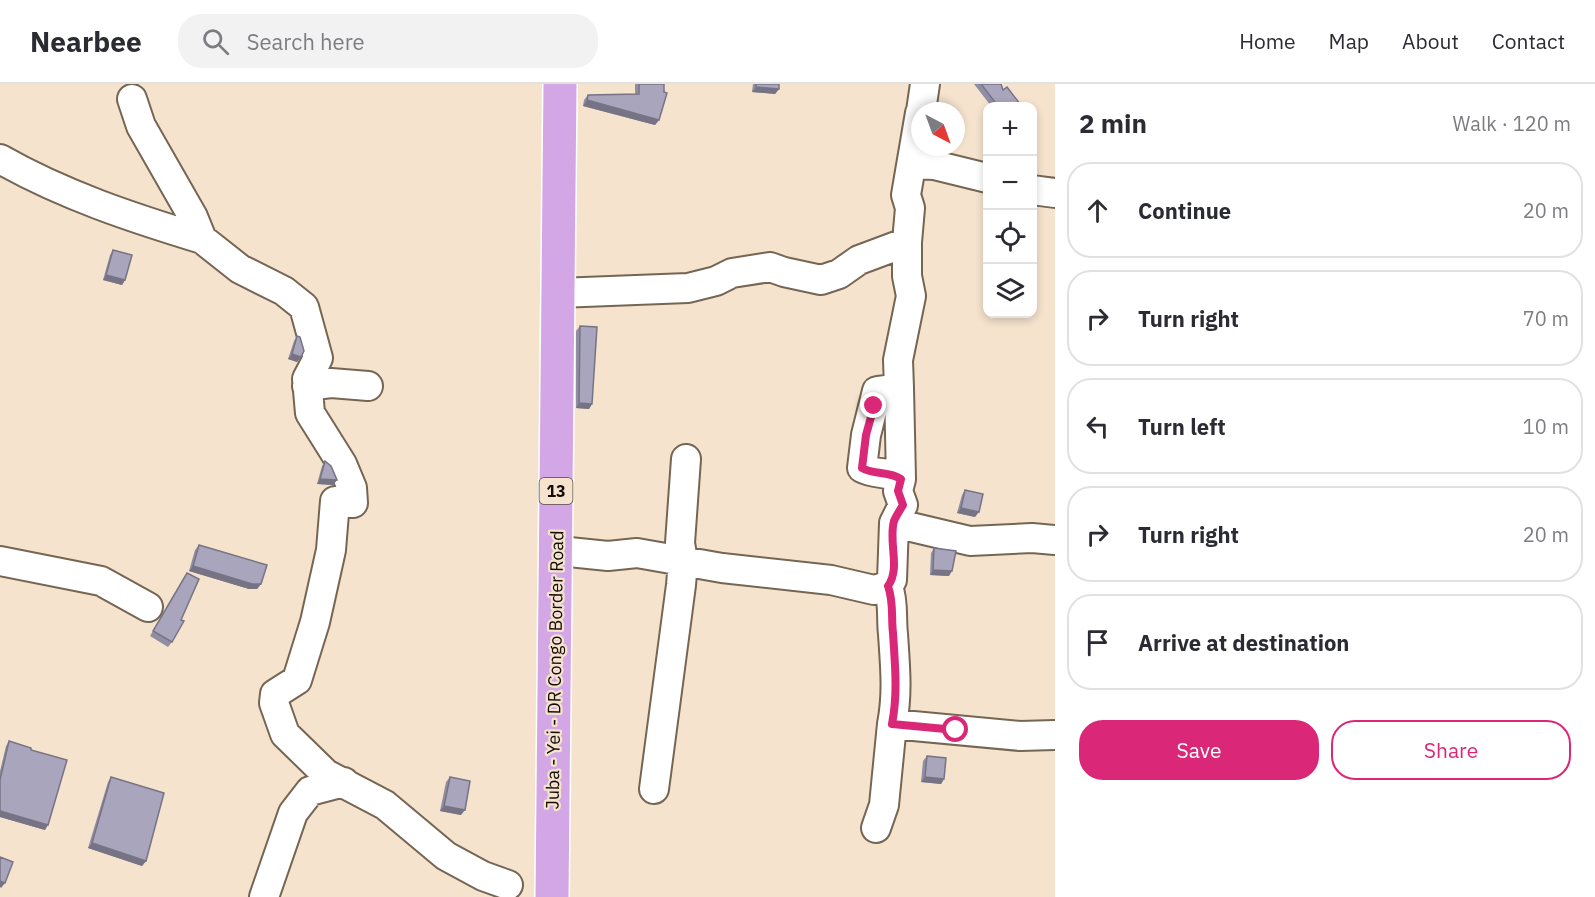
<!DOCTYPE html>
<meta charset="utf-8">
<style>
:root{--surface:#fff;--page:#f2f2f3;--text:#2b2b33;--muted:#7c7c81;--line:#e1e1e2;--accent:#db2777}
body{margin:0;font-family:"IBM Plex Sans",sans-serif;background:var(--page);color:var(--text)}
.controls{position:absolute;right:18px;top:18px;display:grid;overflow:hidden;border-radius:12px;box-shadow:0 3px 9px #0003}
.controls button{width:54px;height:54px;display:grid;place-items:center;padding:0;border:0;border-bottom:2px solid var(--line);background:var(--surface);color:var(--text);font:30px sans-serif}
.compass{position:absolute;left:911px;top:18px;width:54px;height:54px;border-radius:50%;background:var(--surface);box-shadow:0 3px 9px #0003;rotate:139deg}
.stop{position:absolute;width:18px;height:18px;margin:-14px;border:4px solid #db2777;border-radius:50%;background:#fff}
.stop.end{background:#db2777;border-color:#fff;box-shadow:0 2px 6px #0008}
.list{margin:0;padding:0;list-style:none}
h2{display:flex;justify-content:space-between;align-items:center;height:78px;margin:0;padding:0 24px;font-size:26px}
h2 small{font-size:20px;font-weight:400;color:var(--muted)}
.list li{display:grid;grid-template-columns:39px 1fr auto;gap:18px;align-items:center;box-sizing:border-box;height:96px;margin:0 12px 12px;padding:0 12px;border:2px solid var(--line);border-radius:24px}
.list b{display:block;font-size:22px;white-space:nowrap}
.list em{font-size:20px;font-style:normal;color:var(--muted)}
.actions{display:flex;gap:12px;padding:18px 24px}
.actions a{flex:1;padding:14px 0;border:2px solid var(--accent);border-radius:24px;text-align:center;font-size:21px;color:var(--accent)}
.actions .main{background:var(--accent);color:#fff}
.icon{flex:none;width:33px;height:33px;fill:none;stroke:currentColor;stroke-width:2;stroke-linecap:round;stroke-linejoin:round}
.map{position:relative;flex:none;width:1055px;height:813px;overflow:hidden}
header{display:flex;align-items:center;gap:36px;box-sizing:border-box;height:84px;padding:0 30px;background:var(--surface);border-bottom:2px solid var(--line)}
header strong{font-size:28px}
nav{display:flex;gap:33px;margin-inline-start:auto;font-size:21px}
.search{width:420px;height:54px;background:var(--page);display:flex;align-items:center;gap:15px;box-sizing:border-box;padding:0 21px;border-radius:24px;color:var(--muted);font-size:22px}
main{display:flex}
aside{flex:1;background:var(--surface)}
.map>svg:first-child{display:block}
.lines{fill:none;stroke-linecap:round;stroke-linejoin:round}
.minor-casing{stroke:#756553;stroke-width:32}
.primary-casing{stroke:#fff;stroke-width:36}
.minor{stroke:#fff;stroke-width:28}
.primary{stroke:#d3a6e5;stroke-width:33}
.wall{fill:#908ea2}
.shaded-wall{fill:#767484}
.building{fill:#a8a5bc;stroke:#767484;stroke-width:1.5}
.route{stroke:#db2777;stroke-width:8}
.labels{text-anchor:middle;stroke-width:4.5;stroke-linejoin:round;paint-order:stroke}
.shield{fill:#f5e3ce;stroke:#564c42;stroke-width:1.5}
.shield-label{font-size:16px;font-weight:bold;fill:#120c06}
.street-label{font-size:18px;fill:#120c06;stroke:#f5e3ce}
</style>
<header>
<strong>Nearbee</strong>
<div class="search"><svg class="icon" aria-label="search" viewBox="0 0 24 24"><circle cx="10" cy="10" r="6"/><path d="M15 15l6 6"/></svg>Search here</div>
<nav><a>Home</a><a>Map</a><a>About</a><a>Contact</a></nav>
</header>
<main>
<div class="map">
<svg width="1055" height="813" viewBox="0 0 1055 813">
<rect width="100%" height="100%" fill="#f5e3ce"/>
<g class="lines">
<g class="minor-casing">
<path id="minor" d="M 132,15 L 141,42 L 193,133 L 202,155 L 240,185 L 284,207 L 304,223 L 318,274 L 307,295 L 310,329 L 342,380 L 352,404 L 353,419 L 335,417 L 331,466 L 315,538 L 297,596 L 275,610 L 274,619 L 285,650 L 326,690 L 385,721 L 446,772 L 483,792 L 508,801
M 921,27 L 925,0
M 0,75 C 63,111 133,134 202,155
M 912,80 L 934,81 L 987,94
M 1032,106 L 1055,109
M 558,209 L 688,204 L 716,197 L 732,189 L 770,183 L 784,188 L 821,196 L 839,190 L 859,176 L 907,158 L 910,124 L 906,111 L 920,29
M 307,302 L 331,299 L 368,302
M 899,304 L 901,395
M 894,439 L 903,421 L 898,407 L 901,395 C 889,387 875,391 862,384 L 866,351 L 877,307 L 899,304 L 898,276 L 911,212 L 907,192 L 907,158
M 556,464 L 569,468 L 608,472 L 637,469 L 722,484 L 831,496 L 874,506 L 888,502 L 892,496 L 894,439 L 970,457 L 1032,454 L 1055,456
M 0,477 L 101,497 L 148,523
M 888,502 C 894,519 891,533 893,550 C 895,581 898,609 892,640
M 654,705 L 681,501 L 683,477 L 680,459 L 686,375
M 876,744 L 884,721 L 892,640 L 1020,652 L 1055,651
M 264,813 L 293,729 L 310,707 L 344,698"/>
</g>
<g class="primary-casing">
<path id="primary" d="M 552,813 L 560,0"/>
</g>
<use href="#minor" class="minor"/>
<use href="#primary" class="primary"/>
</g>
<path class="wall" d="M 635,0 L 664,0 L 659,36 L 655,41 L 583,22 L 584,16 L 588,11 L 635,10 Z
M 753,0 L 779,0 L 779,5 L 775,10 L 752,8 Z
M 974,0 L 1001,0 L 1003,6 L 1018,22 L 991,22 Z
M 113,166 L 125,196 L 122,201 L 103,196 L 110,171 Z
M 580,242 L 592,320 L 589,325 L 576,324 L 576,247 Z
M 297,252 L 301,273 L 297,278 L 288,275 L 294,257 Z
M 325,377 L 337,396 L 333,401 L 317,400 L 322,382 Z
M 965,406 L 975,433 L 957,429 L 962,411 Z
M 199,461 L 261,500 L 257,505 L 249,505 L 189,487 L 195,466 Z
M 934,464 L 949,492 L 930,491 L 931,469 Z
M 187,489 L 181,536 L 172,558 L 168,563 L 150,552 Z
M 9,657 L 45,746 L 0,733 L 0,687 L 6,662 Z
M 927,672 L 944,695 L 941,700 L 921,698 L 923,677 Z
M 111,693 L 146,777 L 142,782 L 88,764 L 108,698 Z
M 450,693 L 461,731 L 440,727 L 446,698 Z"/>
<path class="shaded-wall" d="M 756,3 L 779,5 L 775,10 L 752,8 Z
M 587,16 L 659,36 L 655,41 L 583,22 Z
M 106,191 L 125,196 L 122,201 L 103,196 Z
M 292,270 L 301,273 L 297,278 L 288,275 Z
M 579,319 L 592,320 L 589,325 L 576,324 Z
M 320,395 L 337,396 L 333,401 L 317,400 Z
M 961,424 L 979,428 L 975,433 L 957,429 Z
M 193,482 L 261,500 L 257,505 L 249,505 L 189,487 Z
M 933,486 L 952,487 L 949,492 L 930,491 Z
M 925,693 L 944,695 L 941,700 L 921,698 Z
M 444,722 L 465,726 L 461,731 L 440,727 Z
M 0,727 L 48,741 L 45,746 L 0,733 Z
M 92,759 L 146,777 L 142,782 L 88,764 Z
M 0,797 L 5,799 L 1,804 L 0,803 Z"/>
<path class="building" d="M 639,0 L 664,0 L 664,8 L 667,9 L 659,36 L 587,16 L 588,11 L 639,10 Z
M 756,0 L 779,0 L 779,5 L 756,3 Z
M 981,0 L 1001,0 L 1003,6 L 1007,3 L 1020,20 L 1017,22 L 998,22 Z
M 113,166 L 132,171 L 125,196 L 106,191 Z
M 580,242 L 597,243 L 592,320 L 579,319 Z
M 297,252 L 300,253 L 304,267 L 301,273 L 292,270 Z
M 325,377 L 331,382 L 337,396 L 320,395 Z
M 965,406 L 983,410 L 979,428 L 961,424 Z
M 199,461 L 267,481 L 261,500 L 252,500 L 193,482 Z
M 934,464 L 956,467 L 952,487 L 933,486 Z
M 187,489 L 199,495 L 181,536 L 184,537 L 172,558 L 153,547 Z
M 9,657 L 31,664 L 31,666 L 67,676 L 48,741 L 0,727 L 0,696 Z
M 927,672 L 946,674 L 944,695 L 925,693 Z
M 111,693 L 164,709 L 146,777 L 92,759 Z
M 450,693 L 470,697 L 465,726 L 444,722 Z
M 0,773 L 13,778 L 5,799 L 0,797 Z"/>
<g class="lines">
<path class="route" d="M 874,322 L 866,351 L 862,384 C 875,391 889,387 901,395 L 898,407 L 903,421 C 900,426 896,432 894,437 C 888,458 901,484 888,502 C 894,519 891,533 893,549 C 895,581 898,609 892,640 L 956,646"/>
</g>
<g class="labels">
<rect class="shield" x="539.5" y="394" width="33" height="26" rx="4.5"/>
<g class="shield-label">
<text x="556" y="413">13</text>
</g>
<g class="street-label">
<text transform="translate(555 586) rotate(-89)" y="6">Juba - Yei - DR Congo Border Road</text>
</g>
</g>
</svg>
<div class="controls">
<button>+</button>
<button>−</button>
<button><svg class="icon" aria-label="locate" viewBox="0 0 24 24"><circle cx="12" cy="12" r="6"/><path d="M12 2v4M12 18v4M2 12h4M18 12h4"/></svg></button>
<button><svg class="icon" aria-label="layers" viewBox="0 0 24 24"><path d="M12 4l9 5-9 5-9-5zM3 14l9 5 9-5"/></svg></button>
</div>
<svg class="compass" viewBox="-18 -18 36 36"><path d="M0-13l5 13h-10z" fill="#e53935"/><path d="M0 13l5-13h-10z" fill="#7c7c81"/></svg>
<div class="stop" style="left:956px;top:646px"></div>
<div class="stop end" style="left:874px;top:322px"></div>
</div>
<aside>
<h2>2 min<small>Walk · 120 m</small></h2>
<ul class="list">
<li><svg class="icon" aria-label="ahead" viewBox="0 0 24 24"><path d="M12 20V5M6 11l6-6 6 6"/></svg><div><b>Continue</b></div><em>20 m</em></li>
<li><svg class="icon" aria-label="right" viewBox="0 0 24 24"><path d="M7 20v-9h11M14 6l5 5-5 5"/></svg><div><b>Turn right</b></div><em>70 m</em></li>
<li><svg class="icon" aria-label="left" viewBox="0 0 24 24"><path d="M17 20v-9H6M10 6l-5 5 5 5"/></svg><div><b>Turn left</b></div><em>10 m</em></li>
<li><svg class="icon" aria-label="right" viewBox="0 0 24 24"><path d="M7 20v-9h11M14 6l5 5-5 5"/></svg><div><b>Turn right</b></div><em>20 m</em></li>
<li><svg class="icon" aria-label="arrive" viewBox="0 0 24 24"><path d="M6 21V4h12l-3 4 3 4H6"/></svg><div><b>Arrive at destination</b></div></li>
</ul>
<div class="actions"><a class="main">Save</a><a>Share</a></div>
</aside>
</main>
